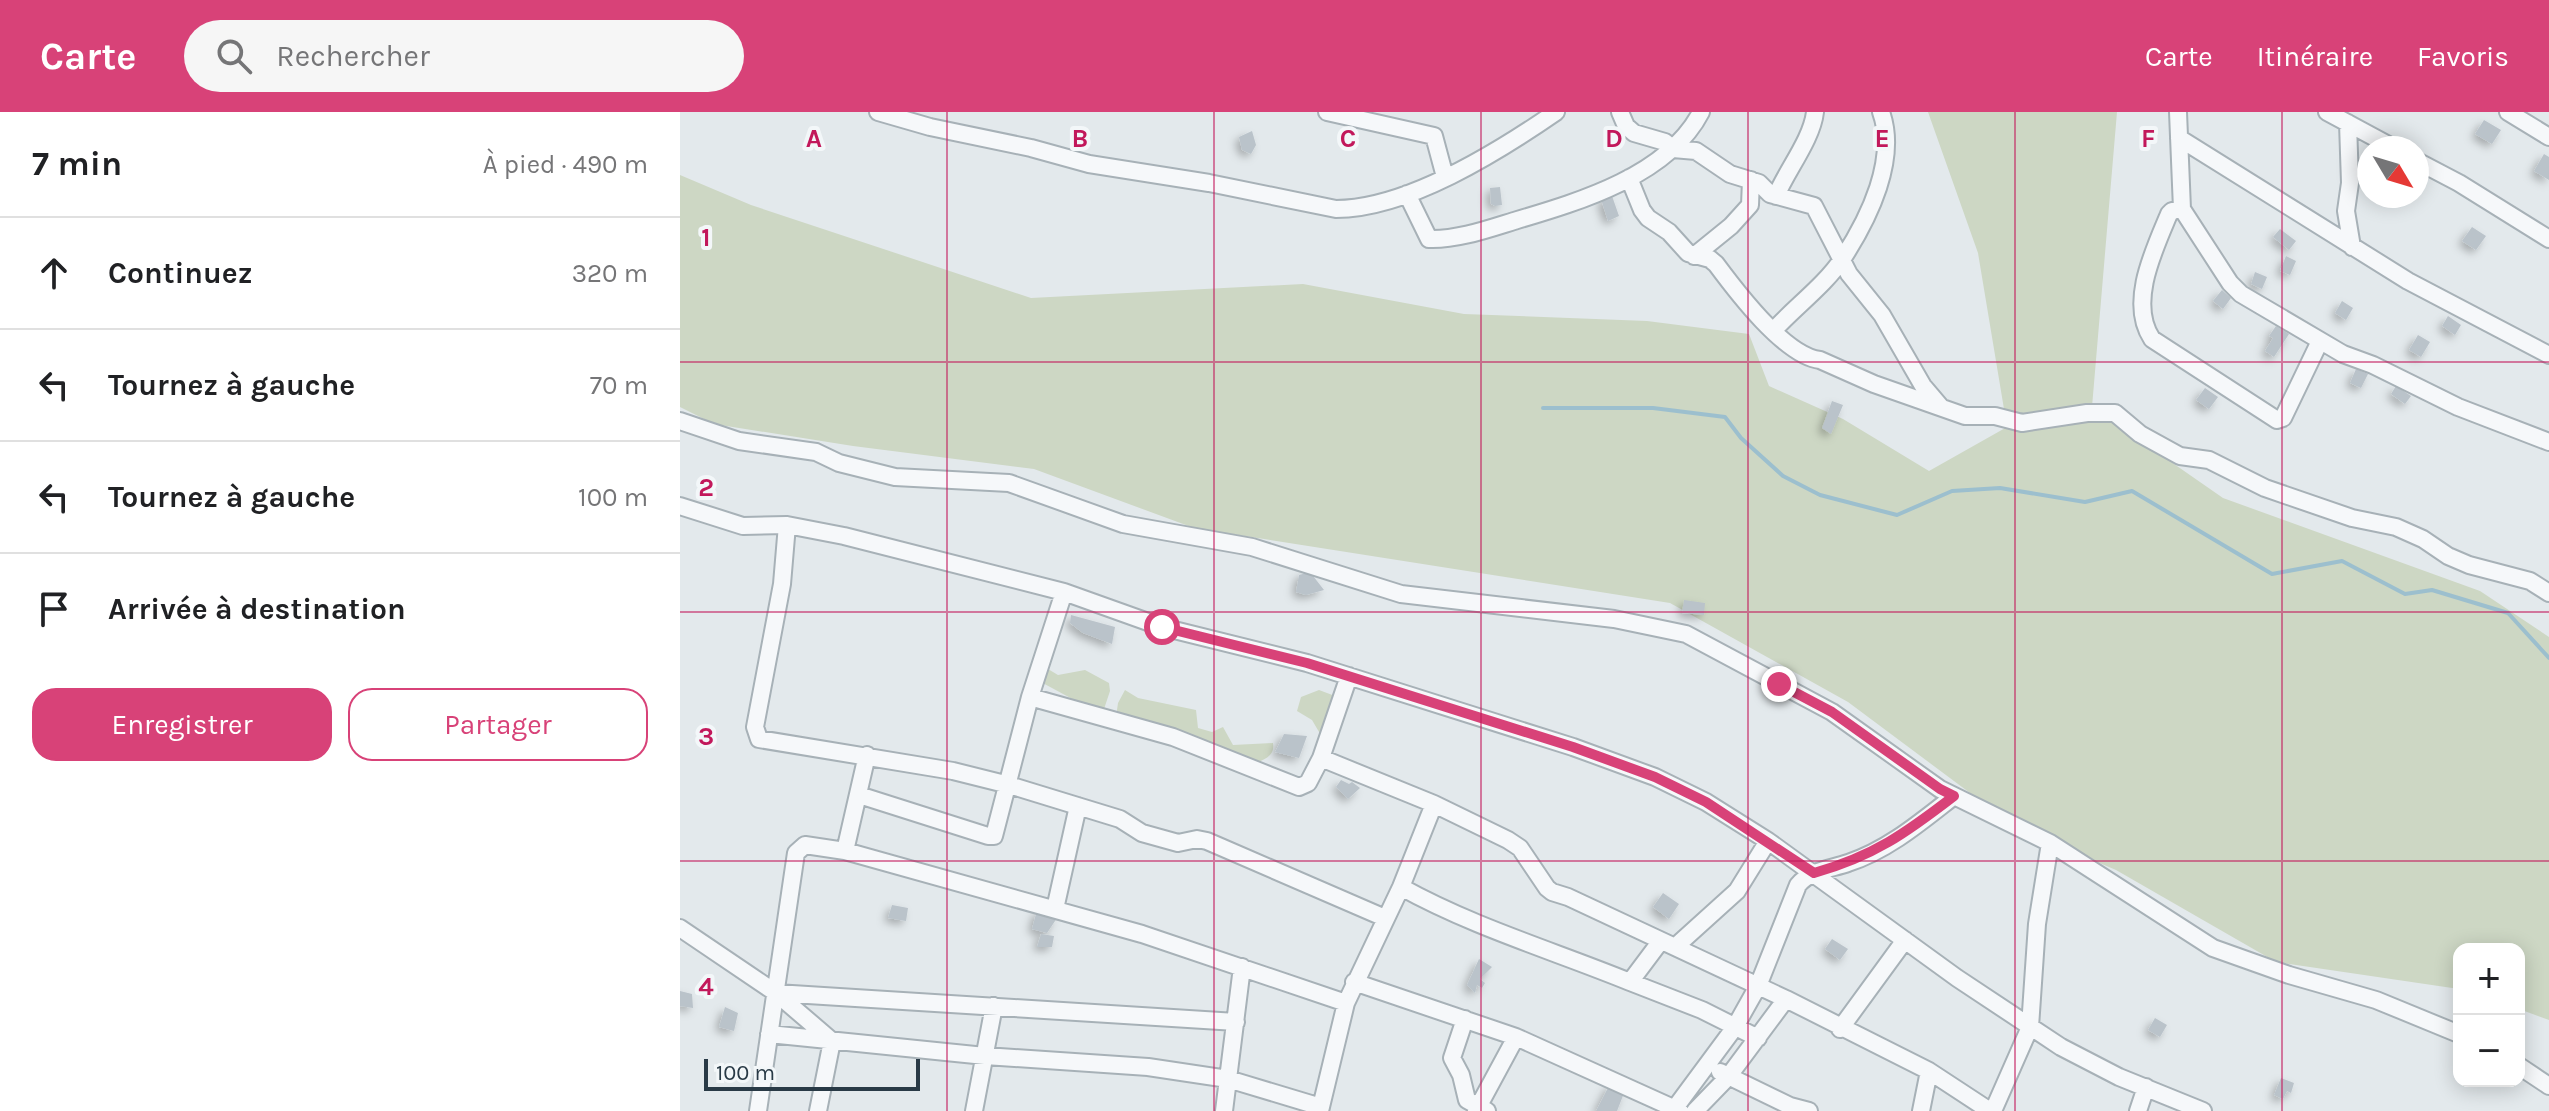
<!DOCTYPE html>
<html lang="fr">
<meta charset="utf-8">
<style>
:root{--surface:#fff;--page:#f6f6f6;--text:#202124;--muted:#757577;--line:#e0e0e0;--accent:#d84278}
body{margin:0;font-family:Karla,sans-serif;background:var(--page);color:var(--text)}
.controls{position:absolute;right:24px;bottom:24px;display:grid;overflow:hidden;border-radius:16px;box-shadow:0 4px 20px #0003}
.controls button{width:72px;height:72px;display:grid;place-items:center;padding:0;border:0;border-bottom:2px solid var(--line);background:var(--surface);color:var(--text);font:40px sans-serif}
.compass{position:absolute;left:1677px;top:24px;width:72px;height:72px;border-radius:50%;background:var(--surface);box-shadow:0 4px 20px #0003;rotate:128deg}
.scale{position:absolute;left:24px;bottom:20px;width:216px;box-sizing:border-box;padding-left:8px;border:4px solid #293a46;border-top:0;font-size:22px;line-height:28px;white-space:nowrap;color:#293a46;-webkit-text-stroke:6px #f3f7f9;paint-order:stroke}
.stop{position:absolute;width:24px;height:24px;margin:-18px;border:6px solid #d84278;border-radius:50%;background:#fff}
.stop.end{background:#d84278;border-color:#fff;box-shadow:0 2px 8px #0008}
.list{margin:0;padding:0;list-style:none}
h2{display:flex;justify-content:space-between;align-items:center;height:104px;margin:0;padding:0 32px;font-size:34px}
h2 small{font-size:26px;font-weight:400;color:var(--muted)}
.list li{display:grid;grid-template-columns:52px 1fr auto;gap:24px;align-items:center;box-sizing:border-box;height:112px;padding:0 32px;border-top:2px solid var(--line)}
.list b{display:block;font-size:30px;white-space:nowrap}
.list em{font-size:26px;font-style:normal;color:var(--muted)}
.actions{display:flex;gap:16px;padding:24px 32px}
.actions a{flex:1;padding:18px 0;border:2px solid var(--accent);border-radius:24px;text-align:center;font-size:28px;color:var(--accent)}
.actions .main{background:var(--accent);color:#fff}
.icon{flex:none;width:44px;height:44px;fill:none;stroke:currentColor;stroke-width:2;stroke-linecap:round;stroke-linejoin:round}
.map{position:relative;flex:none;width:1869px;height:999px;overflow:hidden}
header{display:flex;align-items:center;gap:48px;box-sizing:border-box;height:112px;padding:0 40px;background:var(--accent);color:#fff}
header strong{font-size:38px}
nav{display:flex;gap:44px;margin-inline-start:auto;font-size:28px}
.search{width:560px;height:72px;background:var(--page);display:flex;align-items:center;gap:20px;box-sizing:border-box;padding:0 28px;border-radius:44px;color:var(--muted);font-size:30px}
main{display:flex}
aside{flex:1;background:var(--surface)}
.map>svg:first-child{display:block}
.green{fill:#cdd7c4}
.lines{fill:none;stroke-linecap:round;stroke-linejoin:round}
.stream{stroke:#9cbfce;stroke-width:4}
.building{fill:#bac3ca;filter:url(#shadow)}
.minor-casing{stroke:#a7b1b7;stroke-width:20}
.minor{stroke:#f6f8fa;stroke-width:16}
.route{stroke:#d84278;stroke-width:10}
.grid{fill:none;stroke:#c2185b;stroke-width:2;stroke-opacity:0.55}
.grid-label{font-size:26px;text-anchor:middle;font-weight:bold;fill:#c2185b;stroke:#f3f7f9;stroke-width:8;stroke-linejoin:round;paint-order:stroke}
</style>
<header>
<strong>Carte</strong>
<div class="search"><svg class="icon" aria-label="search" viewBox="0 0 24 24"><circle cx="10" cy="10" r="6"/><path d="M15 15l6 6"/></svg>Rechercher</div>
<nav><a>Carte</a><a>Itinéraire</a><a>Favoris</a></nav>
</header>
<main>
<aside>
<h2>7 min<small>À pied · 490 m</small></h2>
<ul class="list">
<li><svg class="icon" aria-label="ahead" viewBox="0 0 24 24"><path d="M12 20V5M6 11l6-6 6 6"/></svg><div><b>Continuez</b></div><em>320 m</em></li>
<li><svg class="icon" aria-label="left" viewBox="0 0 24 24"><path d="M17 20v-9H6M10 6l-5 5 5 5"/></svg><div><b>Tournez à gauche</b></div><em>70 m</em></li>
<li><svg class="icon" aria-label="left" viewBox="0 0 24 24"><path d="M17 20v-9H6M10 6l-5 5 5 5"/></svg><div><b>Tournez à gauche</b></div><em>100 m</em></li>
<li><svg class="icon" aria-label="arrive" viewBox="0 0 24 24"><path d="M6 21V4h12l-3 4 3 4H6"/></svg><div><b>Arrivée à destination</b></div></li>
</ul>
<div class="actions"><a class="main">Enregistrer</a><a>Partager</a></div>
</aside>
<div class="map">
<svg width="1869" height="999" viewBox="0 0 1869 999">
<defs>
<filter id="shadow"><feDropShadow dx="-4" dy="4" stdDeviation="4" flood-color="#0004"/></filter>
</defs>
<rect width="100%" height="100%" fill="#e3e9ec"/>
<path class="green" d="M 1248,0 L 1437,0 L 1412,295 L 1543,386 L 1800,479 L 1869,525 L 1869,908 L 1839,897 L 1839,837 L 1779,837 L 1779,877 L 1596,850 L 1436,758 L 1337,716 L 1168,590 L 990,491 L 514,416 L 354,357 L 173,334 L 34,312 L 0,295 L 0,63 L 71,93 L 351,186 L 623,172 L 784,202 L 967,209 L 1069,222 L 1089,274 L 1163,307 L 1249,359 L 1327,315 L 1298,141 Z
M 363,554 L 378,563 L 405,558 L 429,571 L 430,579 L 422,603 L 359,569 Z
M 445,578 L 458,586 L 516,598 L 518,616 L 532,620 L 543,615 L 553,633 L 593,631 C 595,644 585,647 575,652 L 498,623 L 492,616 L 483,617 L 436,605 L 438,591 Z
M 639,578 L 655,584 L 642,625 L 632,608 L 617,599 L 621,585 Z"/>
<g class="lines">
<path class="stream" d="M 863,296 L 973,296 L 1045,305 L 1061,326 L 1103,364 L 1140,383 L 1217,403 L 1272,379 L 1320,376 L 1405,390 L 1452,379 L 1592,462 L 1662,449 L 1725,482 L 1752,478 L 1828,501 L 1869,546"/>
</g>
<path class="building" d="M 1804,8 L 1821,18 L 1812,32 L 1795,22 Z
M 572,19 L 576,33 L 571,42 L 562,38 L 559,25 Z
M 1864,42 L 1869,45 L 1869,68 L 1854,59 Z
M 820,75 L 822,93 L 815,94 L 811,92 L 810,76 Z
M 932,84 L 939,104 L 928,109 L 921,87 Z
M 1792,115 L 1806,124 L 1796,138 L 1782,129 Z
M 1600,117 L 1616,129 L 1609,138 L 1593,125 Z
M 1606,144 L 1616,149 L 1610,163 L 1600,159 Z
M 1575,160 L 1587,165 L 1582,177 L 1571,172 Z
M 1542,178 L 1551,186 L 1543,197 L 1533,189 Z
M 1662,189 L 1673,196 L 1666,208 L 1655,201 Z
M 1768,204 L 1781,213 L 1775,223 L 1762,214 Z
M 1596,214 L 1609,222 L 1594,245 L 1585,239 L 1593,226 L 1589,224 Z
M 1738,223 L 1750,230 L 1741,245 L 1729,238 Z
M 1676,257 L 1688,262 L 1681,276 L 1670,271 Z
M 1716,274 L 1731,284 L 1725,292 L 1711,282 Z
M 1525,276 L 1538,285 L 1529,297 L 1516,288 Z
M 1152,289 L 1163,293 L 1151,322 L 1142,316 Z
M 630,460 L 644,478 L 626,483 L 616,480 L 619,463 Z
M 1004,488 L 1025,491 L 1024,503 L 1002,501 Z
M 391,503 L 435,515 L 432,532 L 403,521 L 390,511 Z
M 604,622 L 627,624 L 619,646 L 595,640 Z
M 661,668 L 669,672 L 672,670 L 680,676 L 668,687 L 656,675 Z
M 983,781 L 999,792 L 989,807 L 973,795 Z
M 212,793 L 228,796 L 226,809 L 208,806 Z
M 357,798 L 377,806 L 367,821 L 352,817 Z
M 361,822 L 374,824 L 372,835 L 357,835 Z
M 1152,827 L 1168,837 L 1160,848 L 1145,837 Z
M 799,847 L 812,855 L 800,867 L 805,871 L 802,876 L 797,873 L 795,881 L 787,873 Z
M 0,879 L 12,882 L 13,896 L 0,894 Z
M 45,895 L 58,901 L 54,919 L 39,915 Z
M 1475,906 L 1487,913 L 1480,925 L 1468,918 Z
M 1601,966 L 1614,971 L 1611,981 L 1607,979 L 1603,987 L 1594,983 Z
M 930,972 L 944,981 L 937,999 L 916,999 Z"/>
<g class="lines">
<g class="minor-casing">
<path id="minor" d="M 198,0 L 250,15 L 351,36 L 409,52 L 529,71 L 656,97 C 727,97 818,40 876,0
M 647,0 L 754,24 L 765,65
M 940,0 L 946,14 L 954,21 L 985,30 L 993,37 L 1016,39 L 1050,62 L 1079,71 L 1090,82 L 1134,94 L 1169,162 L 1202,203 L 1243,274 L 1260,294
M 1498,0 L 1502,97 L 1550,171 L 1561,182 L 1663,242 L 1693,253 L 1778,295 L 1869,330
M 1647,0 L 1714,36
M 1828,0 L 1869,25
M 1668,11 L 1670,71 L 1666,99 L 1672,135
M 1499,26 L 1728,169 L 1869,243
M 1737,49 L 1779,71 L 1869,127
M 949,66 L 962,98 L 968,106 L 989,120 L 1008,141 L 1030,147 L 1036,152 C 1056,179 1105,244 1140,248 L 1194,272 L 1285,304 L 1315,304 L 1342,311 L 1407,301 L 1435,301 L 1460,322 L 1500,344 L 1529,348 L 1585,376 L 1672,406 L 1716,415 L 1743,427 L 1768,444 L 1789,453 L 1850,469 L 1869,481
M 727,82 L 749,127 C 777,128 808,117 834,109 C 898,90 988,64 1021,0
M 1096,84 C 1107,58 1132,27 1135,0
M 1502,97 L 1492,99 L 1489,102 C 1474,138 1448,191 1472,227 L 1597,308 L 1603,306 L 1640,229
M 1014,144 L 1051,114 L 1070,93 L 1071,68
M 1094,218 C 1116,194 1145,173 1163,146 C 1189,106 1218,47 1201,0
M 0,309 L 59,329 L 136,340 L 159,351 L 215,365 L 329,371 L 443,412 L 572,435 L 721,482 L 934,507 L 1006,522 L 1152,600 L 1260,677 L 1370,731 L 1533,836 L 1609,863 L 1696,888 L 1779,922
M 0,394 L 63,414 L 107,413 L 164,424 L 384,480 L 482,515 L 627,551 L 893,635 L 975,665 L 1026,690 L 1088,729 L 1277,866 L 1381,935 L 1439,965 L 1523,999
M 107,413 L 102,472 L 75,615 L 79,627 L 273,659 L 329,673 L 440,707 L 462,721 L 498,731 L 517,727 L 527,729 L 705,806
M 350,585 L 493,625 L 619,675 L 628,671 L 641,646 L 669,564
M 641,646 L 754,692 L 828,728 L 840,736 L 867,776 L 872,780 L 888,785 L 1106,887 L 1249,959 L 1310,999
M 179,683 L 308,724 L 314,724 L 350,585 L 384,480
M 165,739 L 187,643
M 721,775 C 793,815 874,839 950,870 L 980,830
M 375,797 L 398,694
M 0,816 L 96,881 L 152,929 L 138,999
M 995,835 L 1057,779 L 1088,729
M 674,870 L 836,925 L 1000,999
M 950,870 L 1022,898 L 1078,926
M 96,881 L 556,910
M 785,907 L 772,946 L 781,963 L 787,988 L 807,999
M 1160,917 L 1225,828
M 89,922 L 305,944 L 468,955 L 548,967 L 641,995
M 1839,954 L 1869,974
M 1040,960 L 1110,994 L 1129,999
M 995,996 L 1055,915 L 1078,874 L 1118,773 C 1130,758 1151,757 1168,751 C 1208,738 1242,709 1274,684
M 78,999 L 116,741 L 125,733 L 165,739 L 462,822 L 666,891
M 294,999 L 314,894
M 544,999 L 562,855
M 640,999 L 666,891 L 721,775 L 754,692
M 796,999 L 836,925
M 1015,999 L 1048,965 L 1106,887
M 1241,999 L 1249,959
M 1313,999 L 1350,915 L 1357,812 L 1370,731
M 1458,999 L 1466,975"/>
</g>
<use href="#minor" class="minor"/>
</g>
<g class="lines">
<path class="route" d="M 482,515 L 627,551 L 893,635 L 975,665 L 1026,690 L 1134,761 C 1194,744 1226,721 1274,684 L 1260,677 L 1152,600 L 1099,572"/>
</g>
<path class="grid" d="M 267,0 L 267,999M 534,0 L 534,999M 801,0 L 801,999M 1068,0 L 1068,999M 1335,0 L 1335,999M 1602,0 L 1602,999M 0,250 L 1869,250M 0,500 L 1869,500M 0,749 L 1869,749"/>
<g class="grid-label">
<text x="134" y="35">A</text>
<text x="400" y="35">B</text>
<text x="668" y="35">C</text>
<text x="934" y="35">D</text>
<text x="1202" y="35">E</text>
<text x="1468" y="35">F</text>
<text x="26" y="134">1</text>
<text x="26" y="384">2</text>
<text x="26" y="633">3</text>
<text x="26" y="883">4</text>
</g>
</svg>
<div class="controls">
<button>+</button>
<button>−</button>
</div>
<svg class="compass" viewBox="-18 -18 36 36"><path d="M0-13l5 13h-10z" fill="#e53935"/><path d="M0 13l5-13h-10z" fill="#757577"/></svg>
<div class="scale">100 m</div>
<div class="stop" style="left:482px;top:515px"></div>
<div class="stop end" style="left:1099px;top:572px"></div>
</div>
</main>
